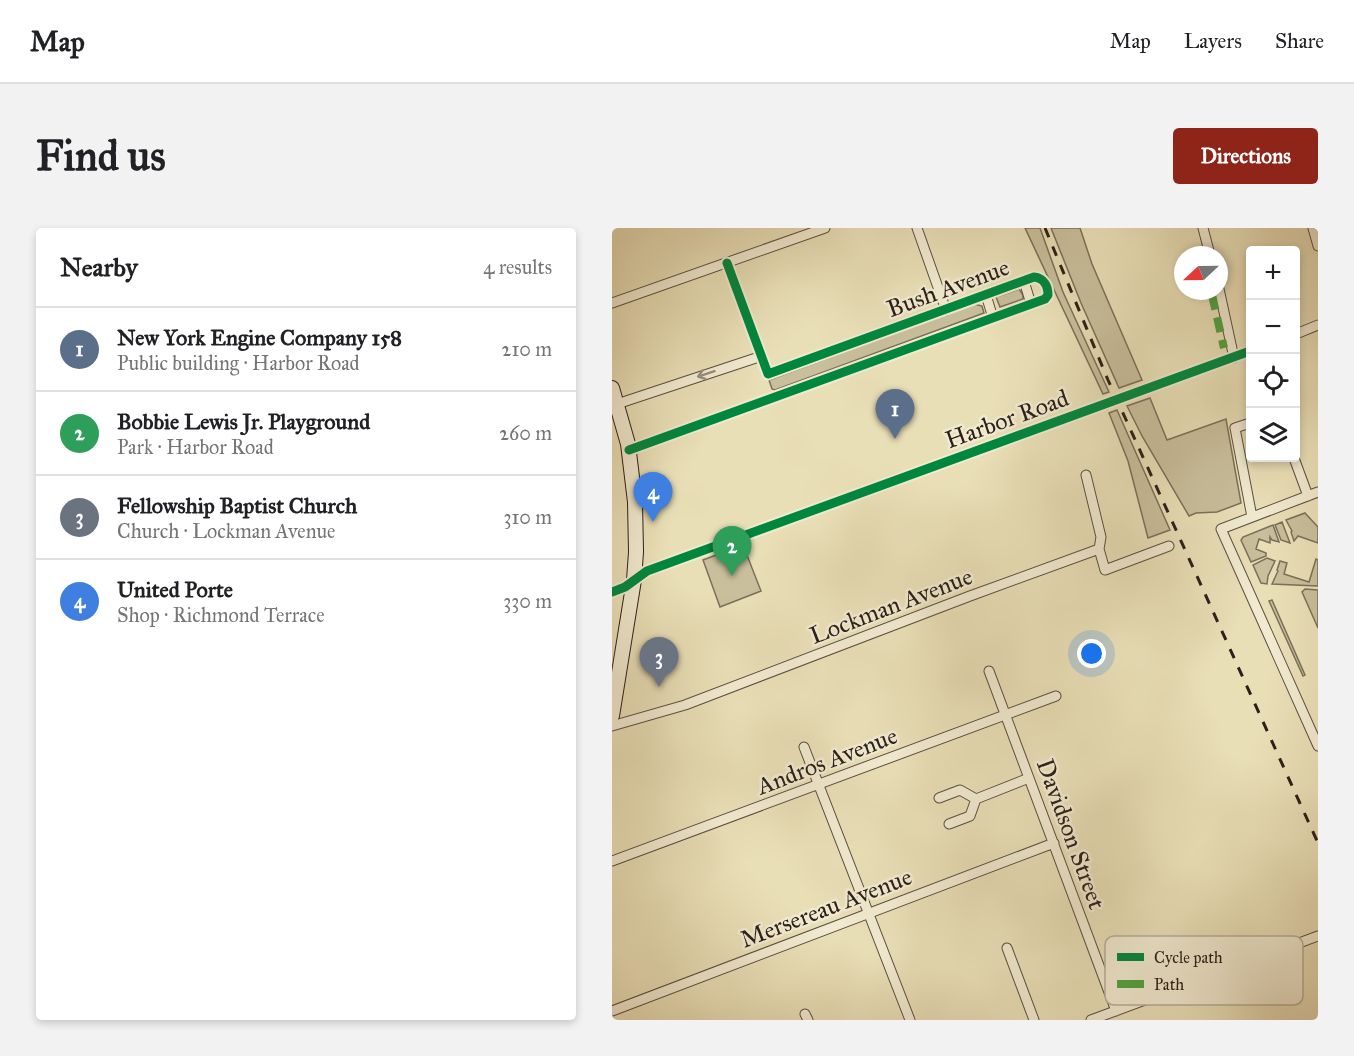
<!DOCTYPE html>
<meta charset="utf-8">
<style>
:root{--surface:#fff;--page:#f2f2f2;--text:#202124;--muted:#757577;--line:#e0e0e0;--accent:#8f2418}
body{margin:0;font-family:"IM FELL Great Primer",serif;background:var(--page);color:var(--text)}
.controls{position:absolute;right:18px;top:18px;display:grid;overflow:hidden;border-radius:6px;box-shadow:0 3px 9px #0003}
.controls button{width:54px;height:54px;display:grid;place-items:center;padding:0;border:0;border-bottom:2px solid var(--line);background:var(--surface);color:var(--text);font:30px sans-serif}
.compass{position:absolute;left:562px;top:18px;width:54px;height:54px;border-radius:50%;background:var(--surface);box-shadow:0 3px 9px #0003;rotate:248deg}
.you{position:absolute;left:480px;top:426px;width:21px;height:21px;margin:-15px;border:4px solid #fff;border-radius:50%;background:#1a73e8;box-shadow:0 0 0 9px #1a73e833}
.badge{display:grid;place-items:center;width:39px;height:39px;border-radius:50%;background:var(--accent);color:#fff;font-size:20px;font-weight:700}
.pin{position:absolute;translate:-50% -50px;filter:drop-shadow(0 2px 3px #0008)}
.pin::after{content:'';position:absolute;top:32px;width:21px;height:18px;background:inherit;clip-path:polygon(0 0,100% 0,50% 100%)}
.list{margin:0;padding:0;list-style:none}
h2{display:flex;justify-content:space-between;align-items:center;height:78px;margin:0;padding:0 24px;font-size:26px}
h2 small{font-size:20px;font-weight:400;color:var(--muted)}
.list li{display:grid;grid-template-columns:39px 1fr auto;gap:18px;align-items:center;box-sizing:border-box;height:84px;padding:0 24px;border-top:2px solid var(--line)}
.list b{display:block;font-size:22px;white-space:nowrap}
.list p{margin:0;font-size:20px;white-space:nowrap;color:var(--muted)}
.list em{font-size:20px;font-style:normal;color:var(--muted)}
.icon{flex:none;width:33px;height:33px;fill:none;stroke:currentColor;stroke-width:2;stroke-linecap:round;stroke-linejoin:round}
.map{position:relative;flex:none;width:706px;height:792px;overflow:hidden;border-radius:6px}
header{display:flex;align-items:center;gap:36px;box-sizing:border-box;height:84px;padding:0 30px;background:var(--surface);border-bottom:2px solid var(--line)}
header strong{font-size:28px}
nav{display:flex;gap:33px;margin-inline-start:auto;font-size:21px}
.intro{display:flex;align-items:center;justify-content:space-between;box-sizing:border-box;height:144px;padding:0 36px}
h1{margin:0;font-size:42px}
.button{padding:15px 27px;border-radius:6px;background:var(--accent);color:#fff;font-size:21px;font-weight:700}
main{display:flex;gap:36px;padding:0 36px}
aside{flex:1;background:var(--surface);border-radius:6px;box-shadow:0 3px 9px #0003}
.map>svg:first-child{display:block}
.green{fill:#c9bf9c;stroke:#7a705a;stroke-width:1.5}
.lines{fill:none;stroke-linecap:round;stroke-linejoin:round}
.street-casing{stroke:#5a5040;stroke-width:11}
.secondary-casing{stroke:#2a2019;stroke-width:16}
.street{stroke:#f1ead0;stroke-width:9}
.secondary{stroke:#f1ead0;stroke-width:14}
.rail{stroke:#2a2019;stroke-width:3;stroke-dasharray:10 10;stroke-linecap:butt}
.street-bridge-casing{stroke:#5a5040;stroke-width:11;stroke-linecap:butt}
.street-bridge{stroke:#f1ead0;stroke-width:9}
.quiet{stroke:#51a240;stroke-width:8;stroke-dasharray:15 8;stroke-linecap:butt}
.cycleway-casing{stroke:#f1ead0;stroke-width:13}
.cycleway{stroke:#00873e;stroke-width:9}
.oneway{stroke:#978f7e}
.labels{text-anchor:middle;stroke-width:5;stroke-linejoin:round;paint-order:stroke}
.street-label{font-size:24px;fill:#2a2019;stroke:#f1ead0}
.key{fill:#f1ead0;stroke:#b5ad99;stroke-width:1.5}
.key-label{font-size:16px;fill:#2a2019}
</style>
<header>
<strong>Map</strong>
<nav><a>Map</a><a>Layers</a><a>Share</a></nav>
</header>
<div class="intro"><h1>Find us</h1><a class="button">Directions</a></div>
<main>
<aside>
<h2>Nearby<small>4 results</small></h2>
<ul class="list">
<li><span class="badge" style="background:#5c6f8a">1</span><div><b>New York Engine Company 158</b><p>Public building · Harbor Road</p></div><em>210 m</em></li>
<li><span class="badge" style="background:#2e9e5b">2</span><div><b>Bobbie Lewis Jr. Playground</b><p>Park · Harbor Road</p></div><em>260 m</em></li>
<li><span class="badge" style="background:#6b7280">3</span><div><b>Fellowship Baptist Church</b><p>Church · Lockman Avenue</p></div><em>310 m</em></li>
<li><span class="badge" style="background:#3f7fe0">4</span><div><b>United Porte</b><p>Shop · Richmond Terrace</p></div><em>330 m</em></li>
</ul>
</aside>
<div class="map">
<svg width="706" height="792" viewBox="0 0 706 792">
<rect width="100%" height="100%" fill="#e9dfb7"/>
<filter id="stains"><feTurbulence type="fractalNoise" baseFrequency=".00333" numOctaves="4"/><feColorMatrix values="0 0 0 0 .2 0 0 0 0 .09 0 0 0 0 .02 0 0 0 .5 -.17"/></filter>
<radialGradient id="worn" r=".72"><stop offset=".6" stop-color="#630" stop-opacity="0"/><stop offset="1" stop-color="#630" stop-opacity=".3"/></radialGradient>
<path class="green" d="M 413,0 L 428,0 L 451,64 L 497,164 L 491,166 Z
M 439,0 L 468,0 L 480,36 L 530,152 L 507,160 L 469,75 Z
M 407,61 L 411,67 L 411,71 L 388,79 L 384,69 Z
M 362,76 L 370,78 L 372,85 L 163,162 L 160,161 L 157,152 Z
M 538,170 L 555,212 L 614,191 L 629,275 L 605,284 L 584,285 L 577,288 L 530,208 L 515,178 Z
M 505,182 L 558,302 L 536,310 L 516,233 L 497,185 Z
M 693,285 L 706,299 L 706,315 L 686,308 L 682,313 L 679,304 L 680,303 L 674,292 Z
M 670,294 L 678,315 L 669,312 L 663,297 Z
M 661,297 L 667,314 L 660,312 L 658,309 L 658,315 L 647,311 L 644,321 L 654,325 L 654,328 L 639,334 L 629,312 L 631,309 Z
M 131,317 L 149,363 L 108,379 L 91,332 Z
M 655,330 L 663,333 L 656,348 L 655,356 L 649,355 L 641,337 Z
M 704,331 L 706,332 L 706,358 L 660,356 L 666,343 L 665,342 L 668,333 L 675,335 L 672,346 L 697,354 Z
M 693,361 L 706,362 L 706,400 L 690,364 Z
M 660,372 L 693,447 L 691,448 L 657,373 Z"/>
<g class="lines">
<g class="street-casing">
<path id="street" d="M 305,0 L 334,82
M 591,0 L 598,27
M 701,0 L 706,18
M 412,53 L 419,76
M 607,61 L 622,130
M 374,67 L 381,90
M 0,75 L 213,0
M 684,106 L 706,97
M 550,155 L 638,123
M 5,176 L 150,128
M 638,195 L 623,200 L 640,289
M 17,222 L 433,71 L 436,67 C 436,58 432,50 422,49 L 156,146 L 115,35
M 682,230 L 696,268
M 474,247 L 489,309 L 487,321 L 493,342 L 557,318
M 706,264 L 609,301 L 706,518
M 0,364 L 13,359 L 35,343 L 476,182
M 377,443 L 504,783
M 0,498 L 73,477 L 358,368 L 487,321
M 192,519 L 298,792
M 327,570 L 348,562 L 364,571
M 337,596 L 358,588 L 364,571 L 417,550
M 0,633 L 444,468
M 395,720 L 422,792
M 0,783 L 442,615
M 193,786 L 196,792
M 479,792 L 706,708"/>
</g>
<g class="secondary-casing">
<path id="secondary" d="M 0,160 L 16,216 L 23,274 L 24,324 L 22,352 L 0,488"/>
</g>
<use href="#street" class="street"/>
<use href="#secondary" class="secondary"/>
<path class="rail" d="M 433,0 L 496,152 L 706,615"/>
<g class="street-bridge-casing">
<path id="street-bridge" d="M 476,182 L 550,155"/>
</g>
<use href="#street-bridge" class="street-bridge"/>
<path class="quiet" d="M 600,67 L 612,120"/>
<g class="cycleway-casing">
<path id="cycleway" d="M 17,222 L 433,71 L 436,67 C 436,58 432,50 422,49 L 156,146 L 115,35
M 0,364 L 13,359 L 35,343 L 638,123"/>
</g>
<use href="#cycleway" class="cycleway"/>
</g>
<defs><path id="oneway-shaft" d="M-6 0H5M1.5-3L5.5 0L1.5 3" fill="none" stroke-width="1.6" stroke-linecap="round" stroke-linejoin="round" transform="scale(1.5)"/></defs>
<use class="oneway" href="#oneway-shaft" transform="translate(94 146) rotate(162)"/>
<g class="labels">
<g class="street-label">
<text transform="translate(336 60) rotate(-20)" y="8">Bush Avenue</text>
<text transform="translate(395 191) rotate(-20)" y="8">Harbor Road</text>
<text transform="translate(279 378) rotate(-21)" y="8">Lockman Avenue</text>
<text transform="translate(215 533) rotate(-21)" y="8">Andros Avenue</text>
<text transform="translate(459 606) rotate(70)" y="8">Davidson Street</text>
<text transform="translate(214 680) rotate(-21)" y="8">Mersereau Avenue</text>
</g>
</g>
<rect x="493" y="708" width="198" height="69" rx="9" class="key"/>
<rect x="505" y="725" width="27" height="8" fill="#00873e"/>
<rect x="505" y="752" width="27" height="8" fill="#51a240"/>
<g class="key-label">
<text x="542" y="735">Cycle path</text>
<text x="542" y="762">Path</text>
</g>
<rect width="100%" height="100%" filter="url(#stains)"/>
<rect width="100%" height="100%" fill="url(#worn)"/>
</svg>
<div class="controls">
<button>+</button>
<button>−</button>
<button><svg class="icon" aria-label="locate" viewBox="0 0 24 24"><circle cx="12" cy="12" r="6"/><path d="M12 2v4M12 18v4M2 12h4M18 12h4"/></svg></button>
<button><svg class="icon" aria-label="layers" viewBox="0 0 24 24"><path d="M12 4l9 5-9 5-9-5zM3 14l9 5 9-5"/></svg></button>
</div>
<svg class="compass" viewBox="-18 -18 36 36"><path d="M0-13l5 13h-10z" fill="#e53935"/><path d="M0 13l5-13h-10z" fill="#757577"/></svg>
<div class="you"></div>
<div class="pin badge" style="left:283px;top:211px;background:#5c6f8a">1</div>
<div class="pin badge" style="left:120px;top:348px;background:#2e9e5b">2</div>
<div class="pin badge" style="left:47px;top:459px;background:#6b7280">3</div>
<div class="pin badge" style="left:41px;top:294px;background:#3f7fe0">4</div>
</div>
</main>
